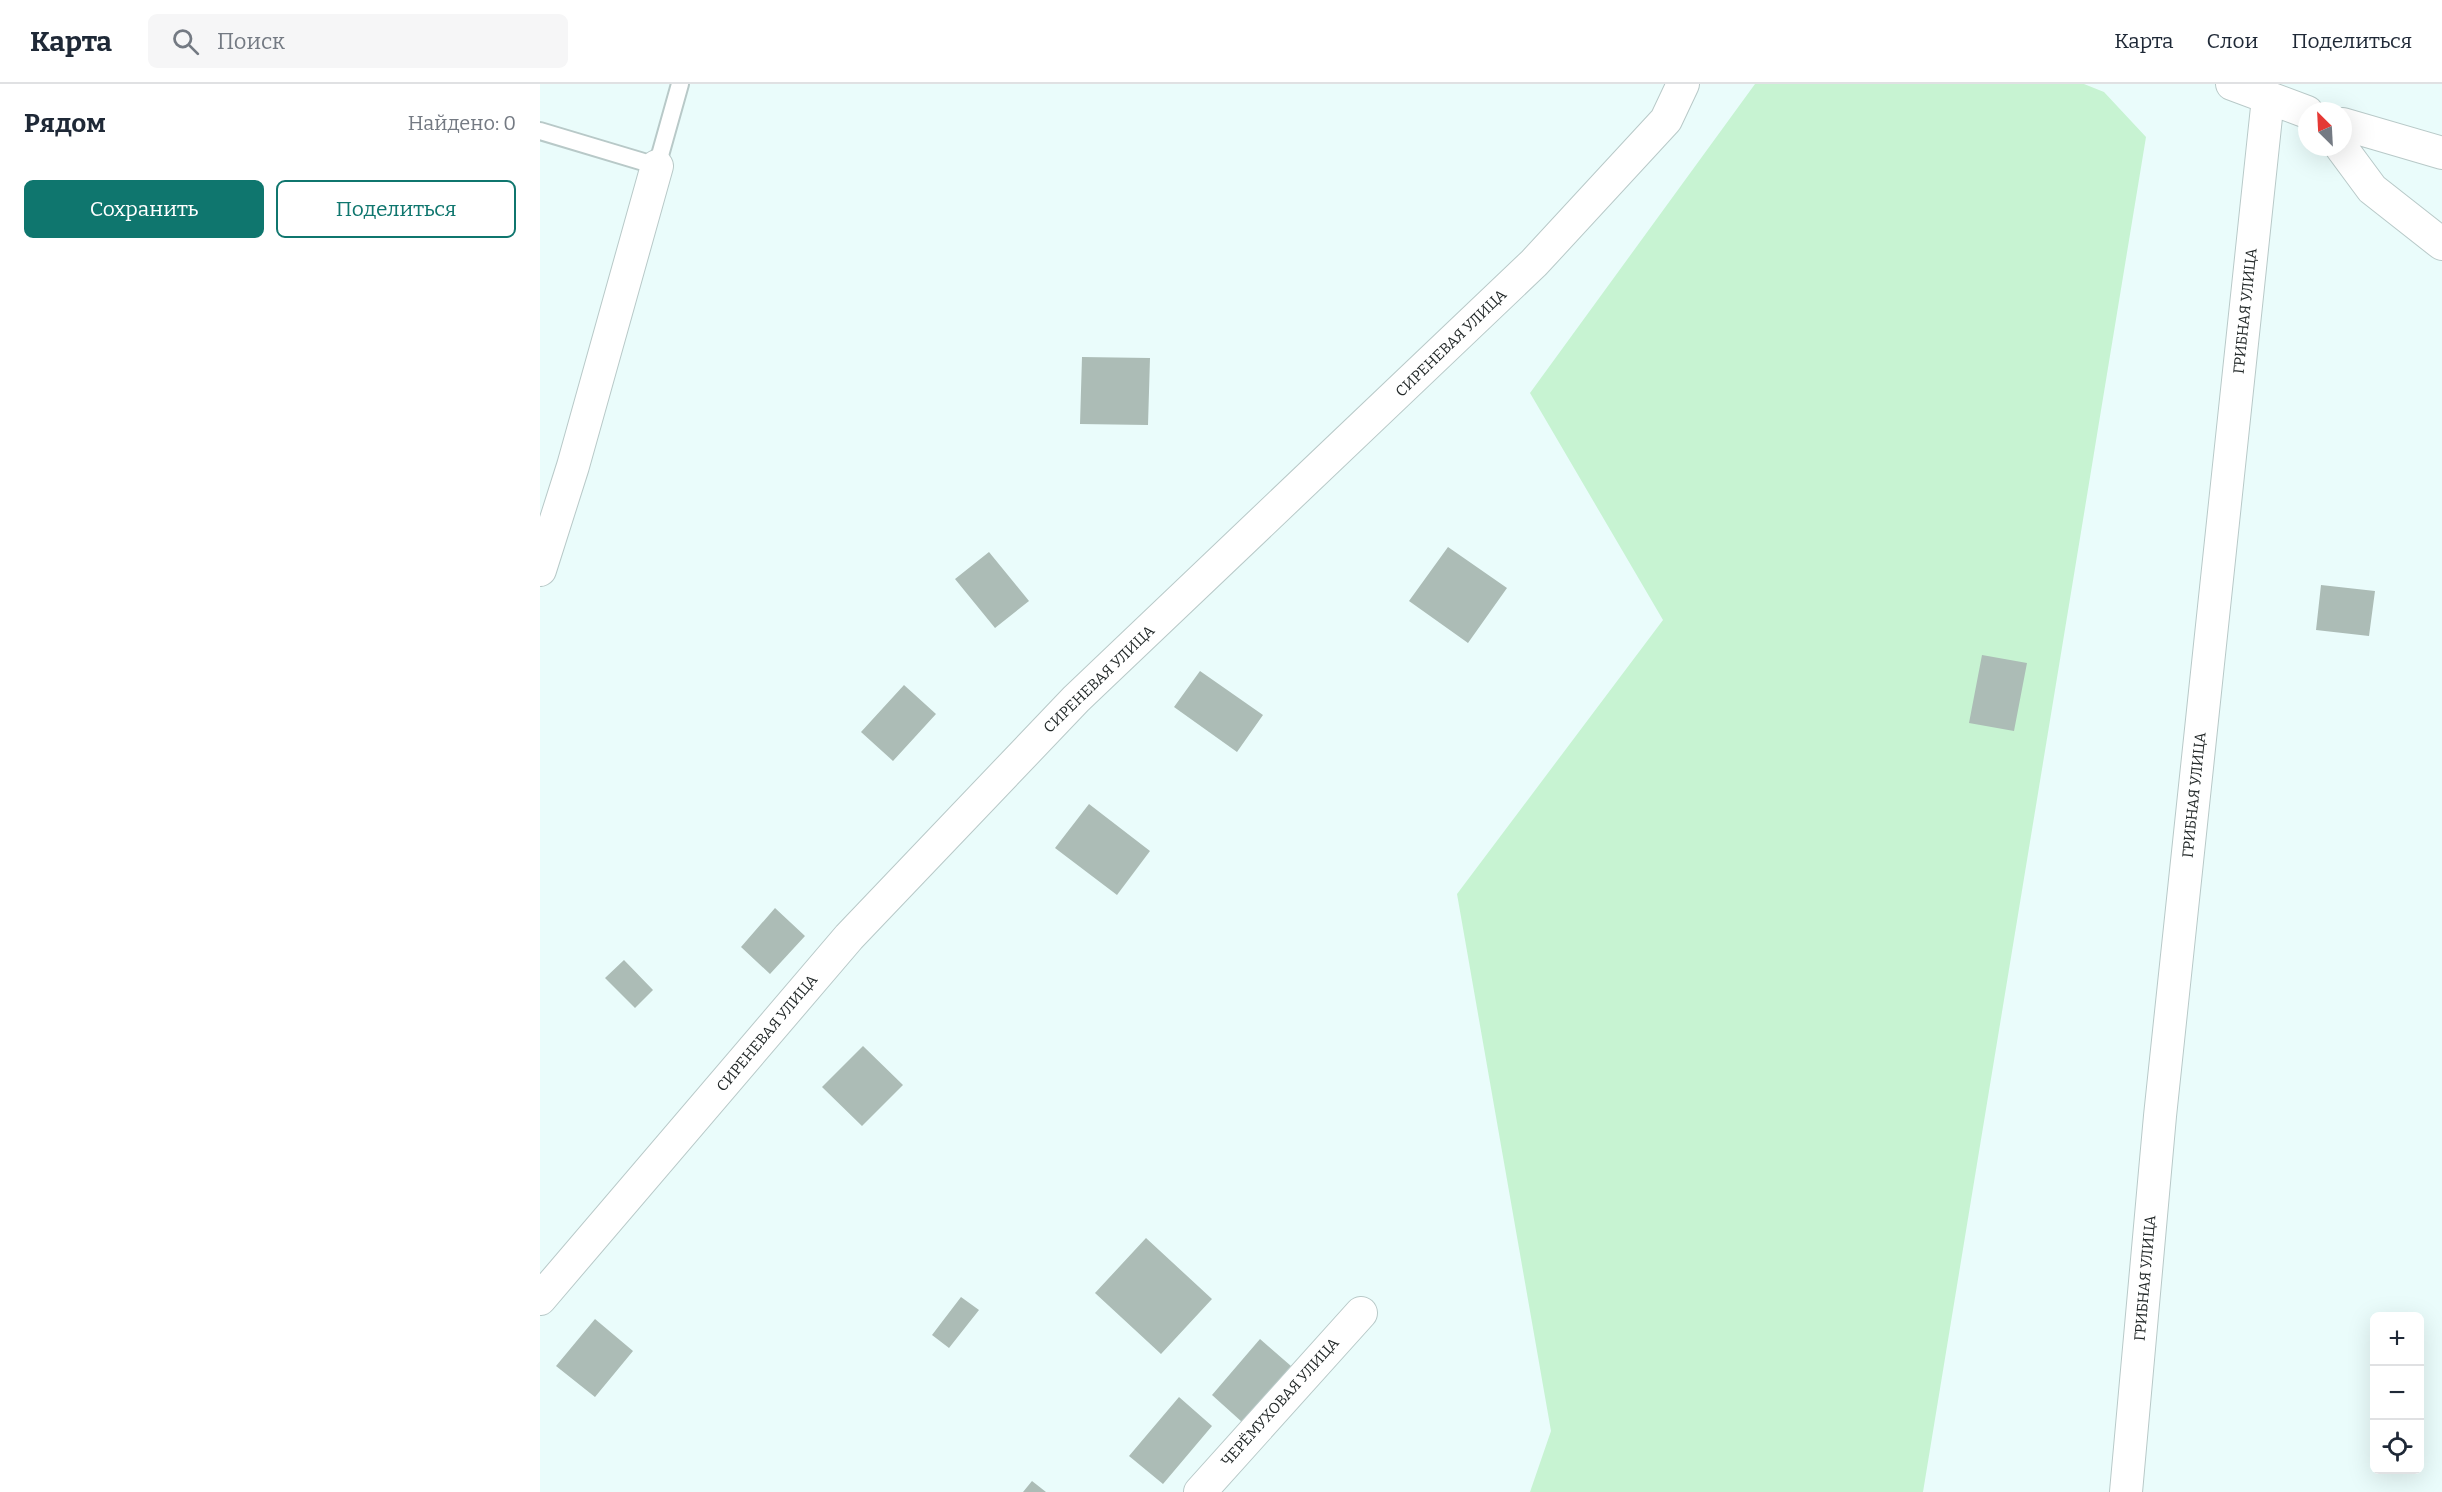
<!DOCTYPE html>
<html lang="ru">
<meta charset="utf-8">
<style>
:root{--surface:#fff;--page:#f6f6f7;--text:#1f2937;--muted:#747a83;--line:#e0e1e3;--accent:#0f766e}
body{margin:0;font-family:Bitter,serif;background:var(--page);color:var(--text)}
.controls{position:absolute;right:18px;bottom:18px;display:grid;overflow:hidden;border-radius:9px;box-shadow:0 6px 24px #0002}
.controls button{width:54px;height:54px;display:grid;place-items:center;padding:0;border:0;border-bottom:2px solid var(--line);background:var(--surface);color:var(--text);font:30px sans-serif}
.compass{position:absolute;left:1758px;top:18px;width:54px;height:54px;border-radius:50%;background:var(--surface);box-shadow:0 6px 24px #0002;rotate:336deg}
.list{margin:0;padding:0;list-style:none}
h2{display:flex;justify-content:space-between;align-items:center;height:78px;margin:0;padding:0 24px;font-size:26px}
h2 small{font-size:20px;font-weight:400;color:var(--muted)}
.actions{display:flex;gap:12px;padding:18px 24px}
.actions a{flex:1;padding:14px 0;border:2px solid var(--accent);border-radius:9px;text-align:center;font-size:21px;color:var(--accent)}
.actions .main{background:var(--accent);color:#fff}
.icon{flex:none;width:33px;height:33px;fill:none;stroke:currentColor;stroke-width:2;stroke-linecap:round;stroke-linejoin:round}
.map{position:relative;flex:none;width:1902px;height:1408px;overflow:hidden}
header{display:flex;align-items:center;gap:36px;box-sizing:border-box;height:84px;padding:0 30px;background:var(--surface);border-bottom:2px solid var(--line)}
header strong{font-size:28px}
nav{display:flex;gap:33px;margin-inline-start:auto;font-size:21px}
.search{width:420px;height:54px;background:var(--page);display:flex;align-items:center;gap:15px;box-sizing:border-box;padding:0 21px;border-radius:9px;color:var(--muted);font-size:22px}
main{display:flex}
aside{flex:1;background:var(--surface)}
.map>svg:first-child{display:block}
.green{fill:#c7f3d2}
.building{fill:#acbcb6}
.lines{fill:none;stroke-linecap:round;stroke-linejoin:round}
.service-casing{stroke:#b8c9c8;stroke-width:20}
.minor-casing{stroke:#b8c9c8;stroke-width:34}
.service{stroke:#fff;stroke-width:16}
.minor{stroke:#fff;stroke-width:32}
.labels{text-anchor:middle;stroke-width:4.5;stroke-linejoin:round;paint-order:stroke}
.street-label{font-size:15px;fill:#232929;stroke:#fff}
</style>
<header>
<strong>Карта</strong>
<div class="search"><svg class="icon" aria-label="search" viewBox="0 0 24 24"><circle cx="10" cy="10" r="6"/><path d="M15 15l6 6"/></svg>Поиск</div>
<nav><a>Карта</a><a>Слои</a><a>Поделиться</a></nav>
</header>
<main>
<aside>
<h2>Рядом<small>Найдено: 0</small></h2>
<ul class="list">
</ul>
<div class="actions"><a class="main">Сохранить</a><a>Поделиться</a></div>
</aside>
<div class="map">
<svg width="1902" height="1408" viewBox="0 0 1902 1408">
<rect width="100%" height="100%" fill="#eafcfb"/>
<path class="green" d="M 1215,0 L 1544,0 L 1564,8 L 1606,53 L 1383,1408 L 990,1408 L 1011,1347 L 917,810 L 1123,536 L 990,309 Z"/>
<path class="building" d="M 542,273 L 610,274 L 608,341 L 540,340 Z
M 908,463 L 967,504 L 928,559 L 869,517 Z
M 449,468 L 489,517 L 455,544 L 415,495 Z
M 1781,501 L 1835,507 L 1829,552 L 1776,546 Z
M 1442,571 L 1487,579 L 1474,647 L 1429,639 Z
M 660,587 L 723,631 L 697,668 L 634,623 Z
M 364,601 L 396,630 L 353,677 L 321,648 Z
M 549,720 L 610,767 L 577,811 L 515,764 Z
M 235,824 L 265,852 L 230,890 L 201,863 Z
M 84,876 L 113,906 L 95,924 L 65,894 Z
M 323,962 L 363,1001 L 322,1042 L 282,1003 Z
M 606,1154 L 672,1215 L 621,1270 L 555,1209 Z
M 421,1213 L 439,1226 L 409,1264 L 392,1251 Z
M 55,1235 L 93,1267 L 55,1313 L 16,1282 Z
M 720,1255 L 751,1282 L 702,1338 L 672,1311 Z
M 639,1313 L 672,1342 L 623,1400 L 589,1372 Z
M 492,1397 L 506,1408 L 483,1408 Z"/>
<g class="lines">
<g class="service-casing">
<path id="service" d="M 0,47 L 117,82 L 140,0"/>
</g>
<g class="minor-casing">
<path id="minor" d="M 1692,0 L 1767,28
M 1803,40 L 1902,69
M 1801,63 L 1832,105 L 1902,160
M 0,486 L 33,382 L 117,82
M 0,1215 L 309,853 L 536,615 L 994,179 L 1126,36 L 1143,0
M 660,1408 L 821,1229
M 1586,1408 L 1620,1032 L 1728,14"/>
</g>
<use href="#service" class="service"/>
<use href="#minor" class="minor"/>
</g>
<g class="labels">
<g class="street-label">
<text transform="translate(1705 227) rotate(-84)" y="5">ГРИБНАЯ УЛИЦА</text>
<text transform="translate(911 259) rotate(-44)" y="5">СИРЕНЕВАЯ УЛИЦА</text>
<text transform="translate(559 595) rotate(-44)" y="5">СИРЕНЕВАЯ УЛИЦА</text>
<text transform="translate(1654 711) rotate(-84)" y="5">ГРИБНАЯ УЛИЦА</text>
<text transform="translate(227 949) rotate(-50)" y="5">СИРЕНЕВАЯ УЛИЦА</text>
<text transform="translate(1605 1194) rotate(-85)" y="5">ГРИБНАЯ УЛИЦА</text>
<text transform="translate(740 1318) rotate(-48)" y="5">ЧЕРЁМУХОВАЯ УЛИЦА</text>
</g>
</g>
</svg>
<div class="controls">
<button>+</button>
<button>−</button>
<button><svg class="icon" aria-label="locate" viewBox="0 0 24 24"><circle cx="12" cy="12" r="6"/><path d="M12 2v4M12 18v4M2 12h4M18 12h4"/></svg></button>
</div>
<svg class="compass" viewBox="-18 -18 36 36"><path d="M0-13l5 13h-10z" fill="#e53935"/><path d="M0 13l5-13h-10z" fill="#747a83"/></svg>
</div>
</main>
